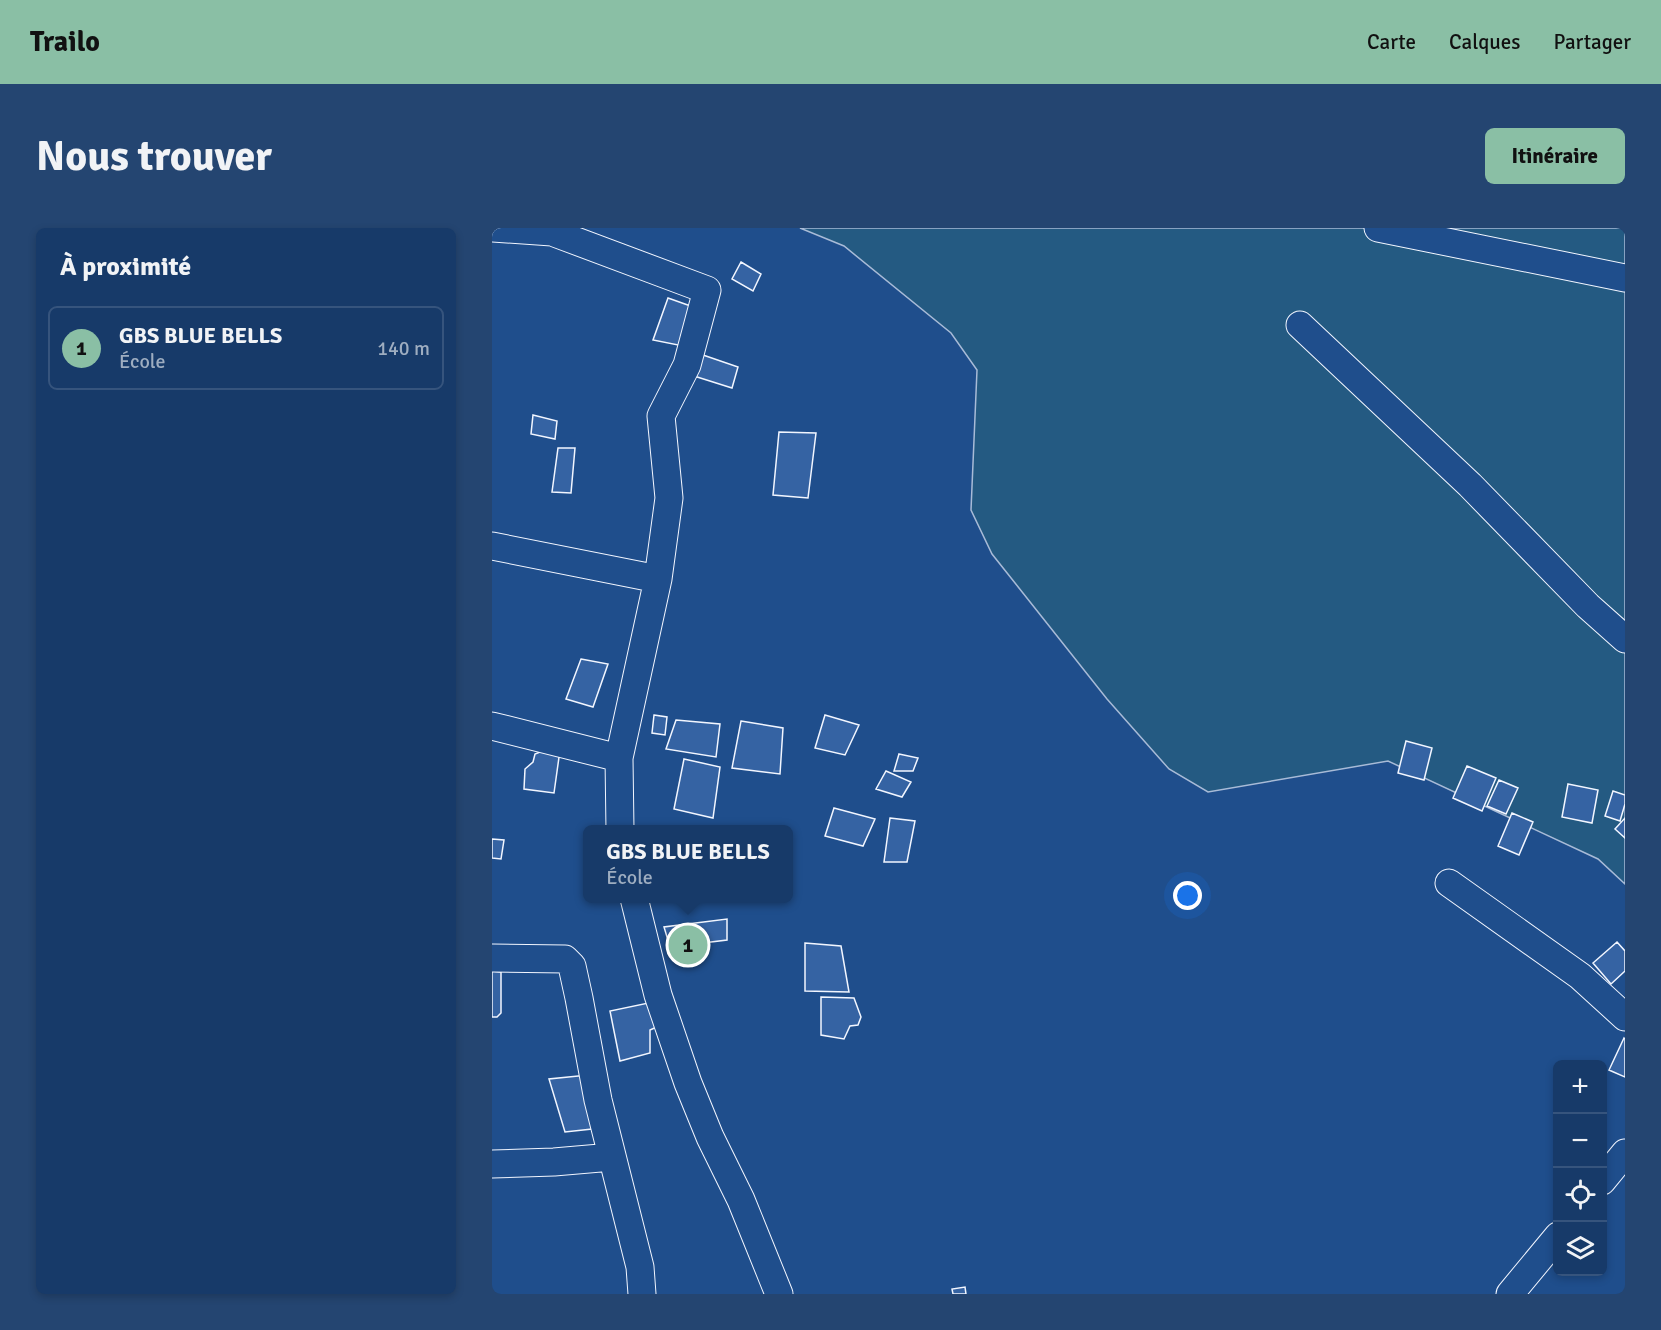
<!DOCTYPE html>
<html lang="fr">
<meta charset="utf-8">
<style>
:root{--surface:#173a69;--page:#244571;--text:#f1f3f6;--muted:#9eadc0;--line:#36547d;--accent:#8abfa5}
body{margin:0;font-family:Signika,sans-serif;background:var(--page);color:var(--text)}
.controls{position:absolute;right:18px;bottom:18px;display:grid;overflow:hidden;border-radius:9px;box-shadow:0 3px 9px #0003}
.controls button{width:54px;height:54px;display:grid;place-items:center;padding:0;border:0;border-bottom:2px solid var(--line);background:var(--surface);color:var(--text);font:30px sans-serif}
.you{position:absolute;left:696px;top:668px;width:21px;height:21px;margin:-15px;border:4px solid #fff;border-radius:50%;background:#1a73e8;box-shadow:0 0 0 9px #1a73e833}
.badge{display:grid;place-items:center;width:39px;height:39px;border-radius:50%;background:var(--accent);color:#111;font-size:20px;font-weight:700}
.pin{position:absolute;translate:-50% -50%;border:3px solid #fff;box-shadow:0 2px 6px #0006}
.popup{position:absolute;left:91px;top:597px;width:210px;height:78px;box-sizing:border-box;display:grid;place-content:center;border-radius:9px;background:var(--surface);filter:drop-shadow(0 2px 4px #0005);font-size:20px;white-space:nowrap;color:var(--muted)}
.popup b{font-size:22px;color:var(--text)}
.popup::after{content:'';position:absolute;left:50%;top:100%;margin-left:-12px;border:12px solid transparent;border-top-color:var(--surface)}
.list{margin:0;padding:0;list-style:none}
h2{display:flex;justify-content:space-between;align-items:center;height:78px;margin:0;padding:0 24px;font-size:26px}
h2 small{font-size:20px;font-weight:400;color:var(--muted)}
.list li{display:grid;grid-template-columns:39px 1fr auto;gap:18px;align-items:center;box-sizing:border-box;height:84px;margin:0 12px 12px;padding:0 12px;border:2px solid var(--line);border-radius:9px}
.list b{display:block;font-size:22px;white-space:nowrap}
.list p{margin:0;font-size:20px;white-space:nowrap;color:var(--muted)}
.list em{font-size:20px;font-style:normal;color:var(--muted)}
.icon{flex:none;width:33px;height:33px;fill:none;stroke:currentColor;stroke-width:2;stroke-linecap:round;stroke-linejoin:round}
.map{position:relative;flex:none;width:1133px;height:1066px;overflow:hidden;border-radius:9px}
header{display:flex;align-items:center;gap:36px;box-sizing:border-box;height:84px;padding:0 30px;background:var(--accent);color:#111}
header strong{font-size:28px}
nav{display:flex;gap:33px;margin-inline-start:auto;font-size:21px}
.intro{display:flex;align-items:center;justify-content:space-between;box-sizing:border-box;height:144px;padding:0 36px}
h1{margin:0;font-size:42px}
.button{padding:15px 27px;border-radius:9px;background:var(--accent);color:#111;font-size:21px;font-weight:700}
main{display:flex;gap:36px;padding:0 36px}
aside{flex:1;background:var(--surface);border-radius:9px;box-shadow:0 3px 9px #0003}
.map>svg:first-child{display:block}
.green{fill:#245a82;stroke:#a8bbd7;stroke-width:1.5}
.building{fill:#3563a3;stroke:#f2f6ff;stroke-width:1.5}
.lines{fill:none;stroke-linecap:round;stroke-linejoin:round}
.minor-casing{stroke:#f2f6ff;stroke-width:29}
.minor{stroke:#1f4e8c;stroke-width:27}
</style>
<header>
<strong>Trailo</strong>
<nav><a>Carte</a><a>Calques</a><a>Partager</a></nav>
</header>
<div class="intro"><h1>Nous trouver</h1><a class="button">Itinéraire</a></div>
<main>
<aside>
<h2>À proximité<small></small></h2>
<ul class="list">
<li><span class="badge">1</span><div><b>GBS BLUE BELLS</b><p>École</p></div><em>140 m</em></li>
</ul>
</aside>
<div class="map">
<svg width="1133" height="1066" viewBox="0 0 1133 1066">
<rect width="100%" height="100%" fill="#1f4e8c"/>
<path class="green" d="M 308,0 L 1133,0 L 1133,656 L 1106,631 L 896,533 L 716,564 L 677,541 L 615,471 L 500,326 L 479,282 L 485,142 L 459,105 L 352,18 Z"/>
<path class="building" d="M 249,34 L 269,46 L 261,63 L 240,51 Z
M 176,70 L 207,81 L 191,118 L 161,112 Z
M 211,127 L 246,139 L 240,160 L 202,148 Z
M 41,187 L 65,193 L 63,211 L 39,206 Z
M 287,204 L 324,205 L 316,270 L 281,267 Z
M 66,220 L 83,220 L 79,265 L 60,264 Z
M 89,431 L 116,436 L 101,479 L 74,471 Z
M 162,487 L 175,489 L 173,507 L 160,505 Z
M 333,487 L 367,497 L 353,527 L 323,520 Z
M 184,492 L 228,496 L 224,529 L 174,521 Z
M 249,493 L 291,500 L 288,546 L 240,540 Z
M 914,513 L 940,520 L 932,552 L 906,545 Z
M 53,522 L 68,522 L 62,565 L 32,561 L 33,541 L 41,534 L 43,526 Z
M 407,526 L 426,530 L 421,543 L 402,543 Z
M 192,531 L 228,539 L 221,590 L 182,581 Z
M 975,538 L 1004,550 L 990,583 L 961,570 Z
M 394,543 L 419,554 L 410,569 L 384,561 Z
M 1007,552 L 1026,560 L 1014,586 L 995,578 Z
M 1076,556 L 1106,562 L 1100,595 L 1070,589 Z
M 1121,563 L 1133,567 L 1133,576 L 1128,593 L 1113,588 Z
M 342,580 L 383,591 L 371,618 L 333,608 Z
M 1020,585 L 1041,594 L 1027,627 L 1006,618 Z
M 398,590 L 423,593 L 415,634 L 392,634 Z
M 1133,590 L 1133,610 L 1123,601 Z
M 0,611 L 12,612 L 9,631 L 0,630 Z
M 235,691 L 235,712 L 178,719 L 172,699 Z
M 1125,714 L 1133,723 L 1133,743 L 1119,756 L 1101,735 Z
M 313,715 L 349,718 L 357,764 L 313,763 Z
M 0,743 L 9,744 L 9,785 L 5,789 L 0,789 Z
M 329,769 L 362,770 L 369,789 L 366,797 L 358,798 L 352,811 L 329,807 Z
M 161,774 L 169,797 L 158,802 L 158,825 L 128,833 L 118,783 Z
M 1132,810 L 1133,811 L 1133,849 L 1117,842 Z
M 96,847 L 109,900 L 73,904 L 57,851 Z
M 473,1059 L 474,1066 L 461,1066 L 460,1061 Z"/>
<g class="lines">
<g class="minor-casing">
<path id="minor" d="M 0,0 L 60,4 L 215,62 L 195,137 L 169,188 L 177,270 L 166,351 L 127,530 L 128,602
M 886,0 L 1133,50
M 808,97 L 978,257 L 1096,378 L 1133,411
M 0,318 L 166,351
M 0,498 L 127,530
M 957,655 L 1088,748 L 1133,789
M 142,670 L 166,767 L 196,855 L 218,909 L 249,972 L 287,1066
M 0,730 L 73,731 L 80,738 L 87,770 L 106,872 L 148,1039 L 150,1066
M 0,936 L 62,934 L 120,929
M 1110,953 L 1133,925
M 1018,1066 L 1066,1008"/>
</g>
<use href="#minor" class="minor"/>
</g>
</svg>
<div class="controls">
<button>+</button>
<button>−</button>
<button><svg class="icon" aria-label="locate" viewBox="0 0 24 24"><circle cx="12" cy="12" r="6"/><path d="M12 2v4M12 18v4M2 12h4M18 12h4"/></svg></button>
<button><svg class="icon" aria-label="layers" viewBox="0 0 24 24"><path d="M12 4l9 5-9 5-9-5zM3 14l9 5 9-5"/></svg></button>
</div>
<div class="you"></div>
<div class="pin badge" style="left:196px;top:717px">1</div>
<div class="popup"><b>GBS BLUE BELLS</b>École</div>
</div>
</main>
